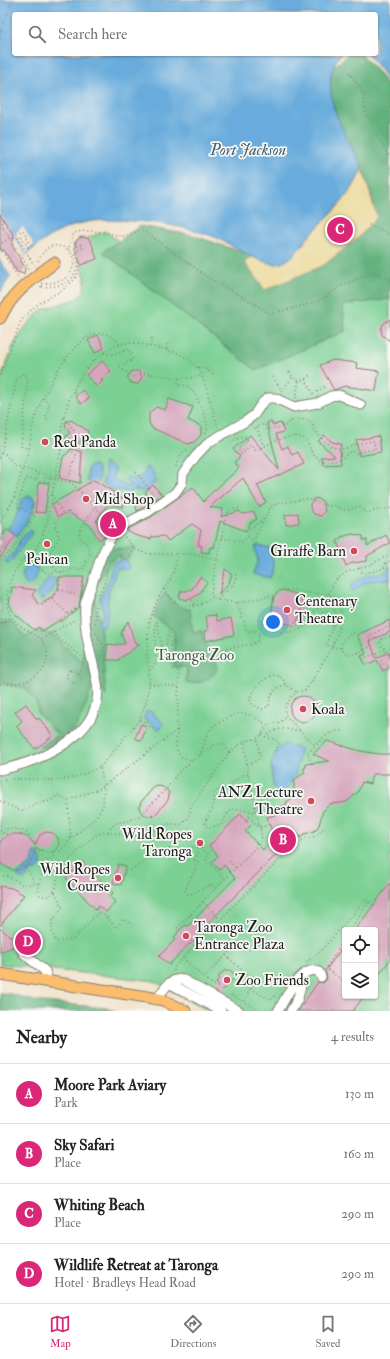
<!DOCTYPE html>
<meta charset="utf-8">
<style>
:root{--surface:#fff;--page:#f2f2f2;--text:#222;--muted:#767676;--line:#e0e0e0;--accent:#db2777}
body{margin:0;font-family:"IM FELL Double Pica",serif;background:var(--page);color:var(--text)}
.controls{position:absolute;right:12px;bottom:12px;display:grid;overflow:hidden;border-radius:4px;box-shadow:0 1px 3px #0004}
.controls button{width:36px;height:36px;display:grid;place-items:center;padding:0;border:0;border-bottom:1px solid var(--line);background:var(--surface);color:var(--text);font:20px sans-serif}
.you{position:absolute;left:273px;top:622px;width:14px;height:14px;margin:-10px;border:3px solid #fff;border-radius:50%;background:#1a73e8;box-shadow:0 0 0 6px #1a73e833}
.badge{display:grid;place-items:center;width:26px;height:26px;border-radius:50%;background:var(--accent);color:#fff;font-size:13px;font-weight:700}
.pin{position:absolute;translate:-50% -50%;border:2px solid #fff;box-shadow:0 1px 4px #0006}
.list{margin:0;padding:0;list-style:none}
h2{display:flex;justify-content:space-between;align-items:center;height:52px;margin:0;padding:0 16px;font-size:17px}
h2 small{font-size:13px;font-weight:400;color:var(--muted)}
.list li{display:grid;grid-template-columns:26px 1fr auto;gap:12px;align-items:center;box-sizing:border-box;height:60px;padding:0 16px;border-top:1px solid var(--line)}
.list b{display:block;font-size:15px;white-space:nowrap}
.list p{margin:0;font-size:13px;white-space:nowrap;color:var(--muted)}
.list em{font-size:13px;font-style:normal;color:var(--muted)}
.icon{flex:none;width:22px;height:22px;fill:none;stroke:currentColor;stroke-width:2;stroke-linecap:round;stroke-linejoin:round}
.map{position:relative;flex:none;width:390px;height:1011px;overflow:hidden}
.search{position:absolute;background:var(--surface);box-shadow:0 1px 3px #0004;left:12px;right:12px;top:12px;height:44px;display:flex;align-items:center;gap:10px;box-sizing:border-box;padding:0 14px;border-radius:4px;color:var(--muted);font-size:15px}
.sheet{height:292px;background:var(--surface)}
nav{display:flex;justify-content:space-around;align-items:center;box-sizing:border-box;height:56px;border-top:1px solid var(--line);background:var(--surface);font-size:11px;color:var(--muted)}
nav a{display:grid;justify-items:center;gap:2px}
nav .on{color:var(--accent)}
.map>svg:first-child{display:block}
.green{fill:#7bd094;stroke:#4c7658;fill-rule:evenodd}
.forest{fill:#64b27e;stroke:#40674d}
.sand{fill:#eeda9e;stroke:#857b5d}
.water{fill:#67abdc;stroke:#42647c}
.pier{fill:#f1e2c9}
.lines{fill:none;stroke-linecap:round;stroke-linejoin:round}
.ferry{stroke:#3e5c72;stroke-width:1;stroke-dasharray:5 4;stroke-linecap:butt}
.building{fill:#d5a5bc}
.minor-casing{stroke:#867f72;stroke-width:11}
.major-casing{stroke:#867f72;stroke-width:13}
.path{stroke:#867f72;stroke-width:1.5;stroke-dasharray:1 3;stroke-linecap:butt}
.minor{stroke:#fff;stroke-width:9}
.major{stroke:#fbbd6e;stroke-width:11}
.poi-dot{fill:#d1495b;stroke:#f6f6f2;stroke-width:1.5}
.labels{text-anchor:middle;stroke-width:3.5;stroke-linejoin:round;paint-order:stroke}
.poi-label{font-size:15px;fill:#1c1c1c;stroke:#f6f6f2;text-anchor:start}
.park-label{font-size:15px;fill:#3d5b46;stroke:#f6f6f2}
.water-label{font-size:16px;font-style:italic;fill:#3e5c72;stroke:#f6f6f2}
</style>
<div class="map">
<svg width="390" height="1011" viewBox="0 0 390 1011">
<rect width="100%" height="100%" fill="#f6f6f2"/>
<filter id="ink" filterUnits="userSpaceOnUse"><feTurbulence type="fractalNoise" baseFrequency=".025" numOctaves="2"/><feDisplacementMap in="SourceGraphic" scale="8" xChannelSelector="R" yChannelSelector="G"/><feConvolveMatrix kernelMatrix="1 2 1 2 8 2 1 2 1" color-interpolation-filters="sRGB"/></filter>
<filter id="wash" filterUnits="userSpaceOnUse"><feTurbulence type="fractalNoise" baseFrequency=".012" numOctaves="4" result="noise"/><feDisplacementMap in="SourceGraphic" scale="16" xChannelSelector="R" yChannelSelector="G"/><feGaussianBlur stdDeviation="0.9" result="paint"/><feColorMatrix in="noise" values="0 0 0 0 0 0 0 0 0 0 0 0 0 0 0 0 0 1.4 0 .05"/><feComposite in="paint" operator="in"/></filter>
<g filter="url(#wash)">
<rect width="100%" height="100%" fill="#f1e2c9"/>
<path class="green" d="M 105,231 L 129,249 L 312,311 L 390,297 L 390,1011 L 209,1011 L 154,981 L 0,964 L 0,381 L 13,346 L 26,326 L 41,310 L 76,299 L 84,291 L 85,277 L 73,244 ZM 345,930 L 375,930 L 375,996 L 345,996 Z"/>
<path class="forest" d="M 348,54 L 361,54 L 378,72 L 390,89 L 390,299 L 343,305 L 345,331 L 256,370 L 103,252 L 140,226 L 192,235 L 253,256 L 244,262 L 324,265 L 360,236 L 377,217 L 362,164 L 330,110 L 331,70 Z
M 135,548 L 127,560 L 117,556 L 107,566 L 93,590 L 101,632 L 106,696 L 95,679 C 90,692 82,719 74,729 C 67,738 51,748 39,747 L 58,735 L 38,713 L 37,704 L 26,688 L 0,683 L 0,623 L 12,622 L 26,637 L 39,631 L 53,635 L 83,663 L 83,596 L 94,563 L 112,549 Z
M 165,593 C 172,602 178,609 190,609 L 193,632 L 202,631 L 204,643 L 214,654 L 218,668 C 209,682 203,683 186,683 L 187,667 L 174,667 L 174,631 L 154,617 L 160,600 Z
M 0,993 L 11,994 L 34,1001 L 106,1008 L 115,1011 L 0,1011 Z"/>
<path class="sand" d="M 362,167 L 377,217 L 359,237 L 324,265 L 265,290 L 244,262 L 253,256 L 275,264 L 294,255 L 310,235 L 340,203 L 355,183 Z"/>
<path class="water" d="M 0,0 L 390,0 L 390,88 L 384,75 L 368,54 L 376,54 L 376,14 L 14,14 L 14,54 L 341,54 C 314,88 346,135 362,167 C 354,194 330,214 311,234 C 304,242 298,252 289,259 C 285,262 280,264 275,264 C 257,263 230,243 212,236 C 186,227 159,222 131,221 C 118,220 105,220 92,221 C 68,225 42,238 26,256 C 15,267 8,280 0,293 Z
M 104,463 L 115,469 L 113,478 L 119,483 L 128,487 L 130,485 L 125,480 L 128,477 L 136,480 L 144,474 L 145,468 C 152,467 154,474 156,480 L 155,483 L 143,492 C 138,489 134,489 129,493 L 120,490 L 114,491 L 102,483 L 105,475 L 103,464 Z
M 94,465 L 97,466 L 100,476 L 96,484 L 87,481 L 88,467 Z
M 28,496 L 32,497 L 35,501 C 33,515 25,525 16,536 L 7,529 L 15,519 L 22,500 Z
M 29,530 L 32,531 L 32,533 L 10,563 L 7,564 L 5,562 L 6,560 L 14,553 L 20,540 Z
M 258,545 L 270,548 L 274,568 L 270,578 L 253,574 L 258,560 L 255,551 L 255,547 Z
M 121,559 L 127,562 L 129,568 L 127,570 L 123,568 L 118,568 C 114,572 115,575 113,581 C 111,587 107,590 109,597 L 107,600 C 109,609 108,617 104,626 L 99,627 L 99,619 C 108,612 100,605 100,598 L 108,582 L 113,563 Z
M 29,565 L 36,566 C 39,574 36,583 28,585 C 19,581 22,569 29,565 Z
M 390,566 L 390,579 C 383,582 375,579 368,582 C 360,584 358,590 351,592 L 352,584 L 367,575 L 381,574 L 386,571 Z
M 49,577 L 56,579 C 55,590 51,595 41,600 L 36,595 Z
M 149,711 L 152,712 C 155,716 162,721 163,724 L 161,728 L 157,729 L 151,723 L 145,720 L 144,718 L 146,712 Z
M 284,744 L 301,749 L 299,755 L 296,773 L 287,791 L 279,793 L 273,787 L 271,764 L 276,752 Z
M 35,853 L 38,855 L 41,859 L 41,865 L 36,871 L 34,870 L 28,874 L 27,877 L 24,880 L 17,876 L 18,874 L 31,864 Z"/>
<path class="pier" d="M 0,215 L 26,256 L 11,276 L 0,259 Z
M 23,227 L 34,245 L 27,250 L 30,255 L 28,257 L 14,234 Z"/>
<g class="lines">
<path class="ferry" d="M 0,42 L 6,20 L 13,0"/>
</g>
<g id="blocks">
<path class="building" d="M 0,214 L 14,236 L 12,245 L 25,268 L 24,274 L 17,272 L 4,250 L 0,250 Z
M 83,237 L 89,239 L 92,244 L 97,259 L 81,265 L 75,249 L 75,243 L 79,238 Z
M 390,319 L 390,341 L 382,335 L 381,329 L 383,324 Z
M 98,335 L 104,348 L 95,353 L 88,340 Z
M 333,360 L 357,363 L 356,368 L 379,371 L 376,391 L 345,386 L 334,390 L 320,365 Z
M 102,361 L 111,371 L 101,380 L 103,381 L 97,387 L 86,375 Z
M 132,371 L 139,371 L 142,377 L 138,384 L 131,383 L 127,377 Z
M 83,390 L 89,398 L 81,404 L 75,396 Z
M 169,399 L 193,407 L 188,420 L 201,426 L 201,435 L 194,442 L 188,444 L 152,428 L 149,423 L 149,413 L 156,407 L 165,410 Z
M 71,420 L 88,431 L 87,435 L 73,448 L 65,437 L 70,433 L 65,426 L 66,425 L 65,423 Z
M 271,421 L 273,425 L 281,423 L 284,432 L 276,434 L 282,449 L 288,446 L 292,455 L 298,452 L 304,464 L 257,485 L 266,502 L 259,507 L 243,478 L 210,507 L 223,509 L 221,517 L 239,511 L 243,514 L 254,512 L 257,519 L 250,523 L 246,531 L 220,521 L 214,548 L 210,547 L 209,553 L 201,552 L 202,546 L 198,545 L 201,530 L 192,524 L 168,541 L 164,536 L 151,537 L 151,539 L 145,538 L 134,535 L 126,530 L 151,517 L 193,487 L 204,502 L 205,499 L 239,468 L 234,462 L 240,457 L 233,449 L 250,435 L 279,470 L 267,423 Z
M 324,435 L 332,442 L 341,444 L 340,449 L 341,464 L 323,465 L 322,457 L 335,456 L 318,441 Z
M 379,436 L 381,452 L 359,456 L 356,440 Z
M 72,449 L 82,452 L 80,483 L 59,478 L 63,457 Z
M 94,480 L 115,493 L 113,496 L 125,499 L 123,507 L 108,504 L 96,521 L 105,536 L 99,540 L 91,526 L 68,512 L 58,517 L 52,504 Z
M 39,482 L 49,483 L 45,513 L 35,512 Z
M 153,485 L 162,495 L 137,511 L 136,506 L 151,500 L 145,492 Z
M 315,498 L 321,500 L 323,502 L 325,510 L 324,513 L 321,516 L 314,514 L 310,508 L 310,504 Z
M 298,513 L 299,523 L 286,525 L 285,515 Z
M 7,529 L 16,536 L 0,558 L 0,538 Z
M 352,534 L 363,536 L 363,540 L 367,540 L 367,546 L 386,535 L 390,543 L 367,556 L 367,561 L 352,563 L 346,566 L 337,541 L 341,538 L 341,537 Z
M 225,569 L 232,574 L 229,583 L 219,594 Z
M 59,577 L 84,577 L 79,607 L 61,622 L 60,620 L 42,631 L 39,627 L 34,630 L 14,613 L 9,604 L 12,587 L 36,590 L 32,595 L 39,605 L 51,598 L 58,589 Z
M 200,577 L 207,582 L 199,594 L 191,599 L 187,600 L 179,598 L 181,591 L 186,591 L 192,589 Z
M 283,590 L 299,595 L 303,601 L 303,606 L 300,615 L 297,621 L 293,625 L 278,622 L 274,620 L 272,617 L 271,614 L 274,596 L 279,591 Z
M 216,615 L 217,621 L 231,618 L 234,635 L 206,641 L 204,631 L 208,630 L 206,616 Z
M 390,620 L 390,632 L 370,641 L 376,658 L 390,652 L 390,667 L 383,671 L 377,660 L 366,665 L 361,656 L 366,654 L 357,635 Z
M 128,621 L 135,644 L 140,644 L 119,659 L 119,660 L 107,660 L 107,644 L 117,645 L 117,644 L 125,644 L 121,633 Z
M290 709a13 13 0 1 1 26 0a13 13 0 1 1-26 0Z
M 26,704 L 37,720 L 39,718 L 53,736 L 35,749 L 16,726 L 22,721 L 15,712 Z
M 141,724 L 147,727 L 141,741 L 135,738 Z
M 327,741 L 360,751 L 379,754 L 390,754 L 390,774 L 372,774 L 370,784 L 362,782 L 358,792 L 348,801 L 342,803 L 330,804 L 323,811 L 319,825 L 316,830 L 312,832 L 304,834 L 300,838 L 298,833 L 219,912 L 194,939 L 195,940 L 190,945 L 189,944 L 169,965 L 159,956 L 175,940 L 174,938 L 177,934 L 178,931 L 186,925 L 188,926 L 235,878 L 224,865 L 220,870 L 212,862 L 218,856 L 209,846 L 240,814 L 251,825 L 245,831 L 263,850 L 268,844 L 276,842 L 267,817 L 282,813 L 280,807 L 287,804 L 286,802 L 290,800 L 294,796 L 294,781 L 297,778 L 304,773 L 304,768 L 306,767 L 306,764 L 329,761 L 313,754 Z
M 159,786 L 163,787 L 168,791 L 169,795 L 168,800 L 155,815 L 150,816 L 145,815 L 140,811 L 139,807 L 141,802 L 154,787 Z
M 46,832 L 53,833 L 58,838 L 59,844 L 55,851 L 48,853 L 36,848 L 30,863 L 20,870 L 12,870 L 1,864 L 0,862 L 0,842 L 4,838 L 11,834 L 19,834 L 27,837 L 35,845 L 40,835 Z
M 83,862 L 113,893 L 110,896 L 115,902 L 106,912 L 99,906 L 96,910 L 66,878 Z
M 118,864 L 126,866 L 121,885 L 113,883 Z
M 390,883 L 390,960 L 375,980 L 375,930 L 355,930 Z
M 0,886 L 12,888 L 24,895 L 0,926 Z
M 0,928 L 17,942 L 13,947 L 0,952 Z
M 345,944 L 345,996 L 364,996 L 353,1011 L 298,1011 L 318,982 L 323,983 L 326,980 L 327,977 L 325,971 Z
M 229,969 L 236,976 L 223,990 L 216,983 L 219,979 L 218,978 L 221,974 L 225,970 L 227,972 Z"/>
</g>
</g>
<g filter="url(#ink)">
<use href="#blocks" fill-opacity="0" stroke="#867f72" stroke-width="1"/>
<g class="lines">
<g class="minor-casing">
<path id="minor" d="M 123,525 L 148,512 L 175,493 L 182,483 L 183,474 L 187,468 L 195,457 L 209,442 L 246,421 L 254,415 L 262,403 L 268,398 L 275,398 L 294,407 L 318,403 L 331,396 L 339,395 L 361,405
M 0,770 C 41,761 105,735 97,683 C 92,656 83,632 85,605 C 86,598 90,591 92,584 C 95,575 98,565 102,555 C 105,548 109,541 113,534
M 23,953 L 45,971 L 48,981
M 169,983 L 221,1011
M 157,999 C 164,989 169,979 182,979 L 239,1011
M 278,1011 C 286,998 301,963 319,972 L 321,977
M 291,1011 L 298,998 L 301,985"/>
</g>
<g class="major-casing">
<path id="major" d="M 0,318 C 13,292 31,280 54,263
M 0,974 L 147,997 L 163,1000 L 185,1011"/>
</g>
<path class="path" d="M 349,72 L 362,91 L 366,114 L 387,153 L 390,157
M 0,219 L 3,224 L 3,228
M 369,225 L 385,232 L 390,236
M 0,227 L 3,228 L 10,238 L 0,244
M 0,248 L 19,279
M 38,261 C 46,246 52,242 68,249 L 74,233 C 87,229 100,232 112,234 C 116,235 118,236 122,236 C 130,236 135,230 143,230 L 210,279 L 249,300 L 270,314 L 318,302 L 339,287 L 373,272 L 390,279
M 29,269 L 10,238 L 23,230 L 31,245 L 28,247 L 21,236 L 18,238 L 34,265
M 41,287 L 41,284 C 57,283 71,281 74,263 L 72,254 L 68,249
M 42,287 C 55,286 68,287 75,273 C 76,270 76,267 78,264
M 150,347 L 152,337
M 167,349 L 168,341
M 104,353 C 113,357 120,352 129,349 L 133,360 L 118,367 L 134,377 L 142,373 L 179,378 L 178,385 C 181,386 185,385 187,386 C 195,389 208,419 207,428 C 207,430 206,432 206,434
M 198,367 L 208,370 L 214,375
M 289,372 C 296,382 302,383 310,375
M 0,375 L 21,321 L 35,306 L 62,290 L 74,280 L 78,273 L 79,266 L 74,253 L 78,252 L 77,247 L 78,245 L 81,245 L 83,249
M 273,377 L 282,391
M 179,378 L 191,378 L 202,375
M 305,379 L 314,395
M 74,391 L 76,394
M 281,391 L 293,377
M 317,392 L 325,386
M 43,398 L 49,404 L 46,416 L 48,423
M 296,398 L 299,380
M 257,427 L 263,446
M 230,442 L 245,436 L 248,440 L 238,449 L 241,454 L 251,445 L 256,451 C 265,444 295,431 305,439 C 309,443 310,449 312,453 C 315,457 318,459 322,461 C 333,460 343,461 350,451 L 357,453 L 375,449 L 374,441 L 355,444 L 349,448 L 341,449 L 332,447 L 319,436 L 311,423 L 307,420 L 297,419 L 290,421 L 285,426 L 267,430 L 265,424 L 252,429
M 62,443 L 75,435 L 75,432 L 64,417
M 1,453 L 5,454 L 15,466 L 51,476 L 50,482 L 44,481 L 45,477 L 55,479 C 51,500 49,525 38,545 C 35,552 26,556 21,562 C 10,576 0,604 13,619 C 21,627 32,633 41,639
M 0,458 L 17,379 L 19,376 L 23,374 L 26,375 L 28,378 L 21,446 L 29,449
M 176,467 C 177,459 181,452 189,449
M 136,472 L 153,494 L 150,496 L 151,498
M 56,474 L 69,477 L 76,455 L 67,447 L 61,446
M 52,494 L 62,512 L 56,524 L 59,537 C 57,542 53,546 51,551 C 48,561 55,575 66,572 C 71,571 67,571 72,569 C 76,568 80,571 84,568 C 85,567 89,555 90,553 C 91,546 82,541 79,535 L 82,526 L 95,507
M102 523a11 11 0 1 1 22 0a11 11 0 1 1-22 0Z
M 104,516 L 72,483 L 55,479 C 57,467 60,455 62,443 C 63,437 61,431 62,425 C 67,400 78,375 97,358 C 106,351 115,344 127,343 C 135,342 146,346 154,347 C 174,351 191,355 202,375 L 218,427
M 0,522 C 5,514 10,506 14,498 C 17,490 19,482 21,474 C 24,465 27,457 29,448 C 31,437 32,425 36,415 C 45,390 87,302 120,345
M 122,534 L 135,549 L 142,552 L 151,554 L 191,554 L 217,560 L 226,516 L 229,510 L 242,508
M 248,537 L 252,539 L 255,538 L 265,518
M 222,538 L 242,542 L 247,537 L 251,528 L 265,518 L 270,507 L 278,503 L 308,499 L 327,506 L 335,506 L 343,510 L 348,510 L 356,507 L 360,507 L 365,512 L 370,512 L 390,508
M 0,543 L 3,540 L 7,544 L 0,553
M 32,552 L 43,571 L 48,573 L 61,572 C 59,591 59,595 42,605
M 0,560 L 12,551 L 18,539 L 28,528 L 35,515 L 17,506 L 26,478 L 36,481 L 38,473
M 217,560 L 211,592 L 213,597 L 218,600 L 237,603 L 273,595
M 109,562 L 116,557 L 123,554 L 127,557 L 135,549
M 359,568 L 362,572 L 372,572 L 384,568 L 386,563 L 390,561
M 81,587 L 82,579
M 59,589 L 78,596
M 164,589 C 168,594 172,600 177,603 C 189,610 203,605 213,597
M 286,590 C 296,589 301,592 311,593 C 316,594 324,593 329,595 C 362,611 317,671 306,690 L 297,692 L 290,698 L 285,708 L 286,716 L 315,745
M 99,594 L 104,585 L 108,568
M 52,599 L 68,614
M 192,600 L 195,606
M 218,600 C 225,588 237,589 236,571
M 325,603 L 333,608 L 336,613 L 333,626
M 300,615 L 307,617 L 325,603 L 331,588 L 337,579 L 347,572 L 370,565 L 390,554
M 307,617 L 296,626 L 288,628 L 274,623 L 268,618 L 264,618 L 261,622 C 285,642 303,630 323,612 L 328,612 L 330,616 L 329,621 L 333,626 L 326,645 L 331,647 L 341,648 C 348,660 361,651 370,647 L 371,644 L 369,638 L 370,635 L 390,626
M 0,619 L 12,618
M 61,619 L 76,608
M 95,623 L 96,603
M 54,632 L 57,637 L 82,657
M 96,633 L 104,647 L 102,659
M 390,636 L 382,639 L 380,642 C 380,648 385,647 387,651 C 388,652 389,654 390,655
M 341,648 C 342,640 346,636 354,633
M 359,652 L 362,659 L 377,653 C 380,659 382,666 390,665
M 377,653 L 382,651 L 388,651
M 70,670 L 73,670 L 81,676 L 82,680 L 79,684 C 73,684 67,680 66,675 Z
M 149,670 L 156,663 L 155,622 L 157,622 L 162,649 L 166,648 L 168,632 L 170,632 L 172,669 L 179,670
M 77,673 L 84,665
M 0,684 C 17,684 39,682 46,663 C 47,659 48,654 47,650 C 46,646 43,642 41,639 L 76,619
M 149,684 L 177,686
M 286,685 C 275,686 270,695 269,706 L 262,709 C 257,707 251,705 250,700 C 249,692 267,674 275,675 C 281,676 283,680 286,684 C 289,687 293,690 297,692
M 140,719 L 156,731
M 267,725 C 260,739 259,738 244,741 L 249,780 L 262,837 L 261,842 L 177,928 L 195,945 L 296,843 L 306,838 L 317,836 L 324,828
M 177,730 L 176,747 L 179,755 C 202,770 201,747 208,733 C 210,728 216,724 222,721 C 242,709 248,712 267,725 L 281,722 L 286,716
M 262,734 C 268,740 273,736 279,743 L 278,747 L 275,751
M 265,737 C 277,726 286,729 301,731
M 201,754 L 214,745 L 224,743 L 229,753
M 312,763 L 307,754 C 316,745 328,729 342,731
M 247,764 L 257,761 L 260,756 L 257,739
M 100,767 L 140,719 L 147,699 L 149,684 L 149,670 L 147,656 L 149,622 L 158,598 L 170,580 L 175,568 L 177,554
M 248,774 L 242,775 L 228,787 L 218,789 L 214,794 C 216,805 210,812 205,822 L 205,825 L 209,828 L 222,824 L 227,814 L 233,809 L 256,812
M 4,779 C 22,778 39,780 57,780 C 71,780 87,773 100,767 L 104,785 L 103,806 L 96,817 L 71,839 L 59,852 L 47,861 L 43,869 L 39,884 L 38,890 L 40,895 C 45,897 49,897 53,892 C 58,887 56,880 58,875 C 62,866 83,846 91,839 C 107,826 115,836 132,836 C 146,836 156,828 169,824 C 173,823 177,825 181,824 C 183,823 186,820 188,818 L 191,807 L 229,753 L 244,741
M 0,801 L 19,810 L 25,810 L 38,803 L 50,801 L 58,795 L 68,800 L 99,789 L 158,745 L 177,730 L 179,670 L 184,658 L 190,652 L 197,650 L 212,651 L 252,644 L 258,641 L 259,634 L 254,630 L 247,632 L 237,603
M 68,801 L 71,839
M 246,820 L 249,817 L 260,828 L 270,824
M 0,825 L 4,829 C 38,827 28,844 46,860
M 0,830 L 3,833 L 6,833 L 7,835
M 108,832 L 115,823 L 128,821 L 141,815 L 168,787 L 177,774 L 194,759
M 229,861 L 236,868
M 26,867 L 35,884
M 131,870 L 162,849 L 194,847 L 199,849
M 0,875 L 0,876 L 8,876 L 21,884 L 39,884
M 216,888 L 212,884 L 189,895 L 185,891 L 198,862 L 195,860 L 200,847 L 209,855 L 206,858 L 207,861 L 225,879
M 55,892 L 62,907 C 52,923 48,924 56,942 L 73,939 L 100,911 L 117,928 L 123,919 L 132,924
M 203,902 L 220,919
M 190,915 L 195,919
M 350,930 L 369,901
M 226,955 L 250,978 L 250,988 L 271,1000 L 276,995
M 183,958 L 204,978 L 229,952 L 204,928
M 306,962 L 318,954 L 366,899 L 374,905
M 327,967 L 345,938
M 328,970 L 345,982
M 174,971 L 174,968 L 195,945
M 204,978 L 219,988
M 231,995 L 260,1011
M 245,1001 L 250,988"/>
<use href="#minor" class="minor"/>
<use href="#major" class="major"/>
</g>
</g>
<g class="poi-dot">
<circle cx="45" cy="442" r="4"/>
<circle cx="86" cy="499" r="4"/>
<circle cx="47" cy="544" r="4"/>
<circle cx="354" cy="551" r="4"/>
<circle cx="287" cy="610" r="4"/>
<circle cx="303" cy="709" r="4"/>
<circle cx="311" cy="801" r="4"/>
<circle cx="200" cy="843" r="4"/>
<circle cx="118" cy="878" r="4"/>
<circle cx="186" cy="936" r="4"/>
<circle cx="227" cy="980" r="4"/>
</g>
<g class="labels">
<g class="poi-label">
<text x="53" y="447">Red Panda</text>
<text x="94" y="504">Mid Shop</text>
<text x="346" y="556" text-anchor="end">Giraffe Barn</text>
<text x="47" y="564" text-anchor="middle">Pelican</text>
<text x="295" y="606">Centenary<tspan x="295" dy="17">Theatre</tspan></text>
<text x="311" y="714">Koala</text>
<text x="303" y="797" text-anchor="end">ANZ Lecture<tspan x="303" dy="17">Theatre</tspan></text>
<text x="192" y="839" text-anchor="end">Wild Ropes<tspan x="192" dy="17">Taronga</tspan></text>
<text x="110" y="874" text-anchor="end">Wild Ropes<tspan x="110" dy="17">Course</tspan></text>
<text x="194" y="932">Taronga Zoo<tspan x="194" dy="17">Entrance Plaza</tspan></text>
<text x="235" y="985">Zoo Friends</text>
</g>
<g class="park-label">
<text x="195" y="660">Taronga Zoo</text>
</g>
<g class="water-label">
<text x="248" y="155">Port Jackson</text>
</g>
</g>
</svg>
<div class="controls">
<button><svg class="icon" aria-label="locate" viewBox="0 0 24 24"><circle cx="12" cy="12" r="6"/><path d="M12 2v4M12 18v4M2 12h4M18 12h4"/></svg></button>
<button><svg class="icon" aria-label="layers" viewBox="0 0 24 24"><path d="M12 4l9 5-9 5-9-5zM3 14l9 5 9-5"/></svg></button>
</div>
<div class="you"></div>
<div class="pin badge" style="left:113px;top:524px">A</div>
<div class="pin badge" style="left:283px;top:840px">B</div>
<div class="pin badge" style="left:340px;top:230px">C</div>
<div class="pin badge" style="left:28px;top:942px">D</div>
<div class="search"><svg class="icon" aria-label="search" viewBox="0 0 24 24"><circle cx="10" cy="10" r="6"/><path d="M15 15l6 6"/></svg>Search here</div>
</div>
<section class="sheet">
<h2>Nearby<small>4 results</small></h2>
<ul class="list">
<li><span class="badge">A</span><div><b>Moore Park Aviary</b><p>Park</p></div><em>130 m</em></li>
<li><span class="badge">B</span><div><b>Sky Safari</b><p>Place</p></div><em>160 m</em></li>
<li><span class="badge">C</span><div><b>Whiting Beach</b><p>Place</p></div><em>290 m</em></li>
<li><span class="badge">D</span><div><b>Wildlife Retreat at Taronga</b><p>Hotel · Bradleys Head Road</p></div><em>290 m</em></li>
</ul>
</section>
<nav>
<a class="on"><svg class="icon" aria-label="map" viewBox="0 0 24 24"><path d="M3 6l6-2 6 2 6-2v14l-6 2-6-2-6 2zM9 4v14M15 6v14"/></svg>Map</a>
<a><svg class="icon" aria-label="directions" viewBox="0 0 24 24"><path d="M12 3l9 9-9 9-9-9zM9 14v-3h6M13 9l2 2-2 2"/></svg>Directions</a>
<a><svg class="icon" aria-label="saved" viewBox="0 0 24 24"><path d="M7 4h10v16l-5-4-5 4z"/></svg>Saved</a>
</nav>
